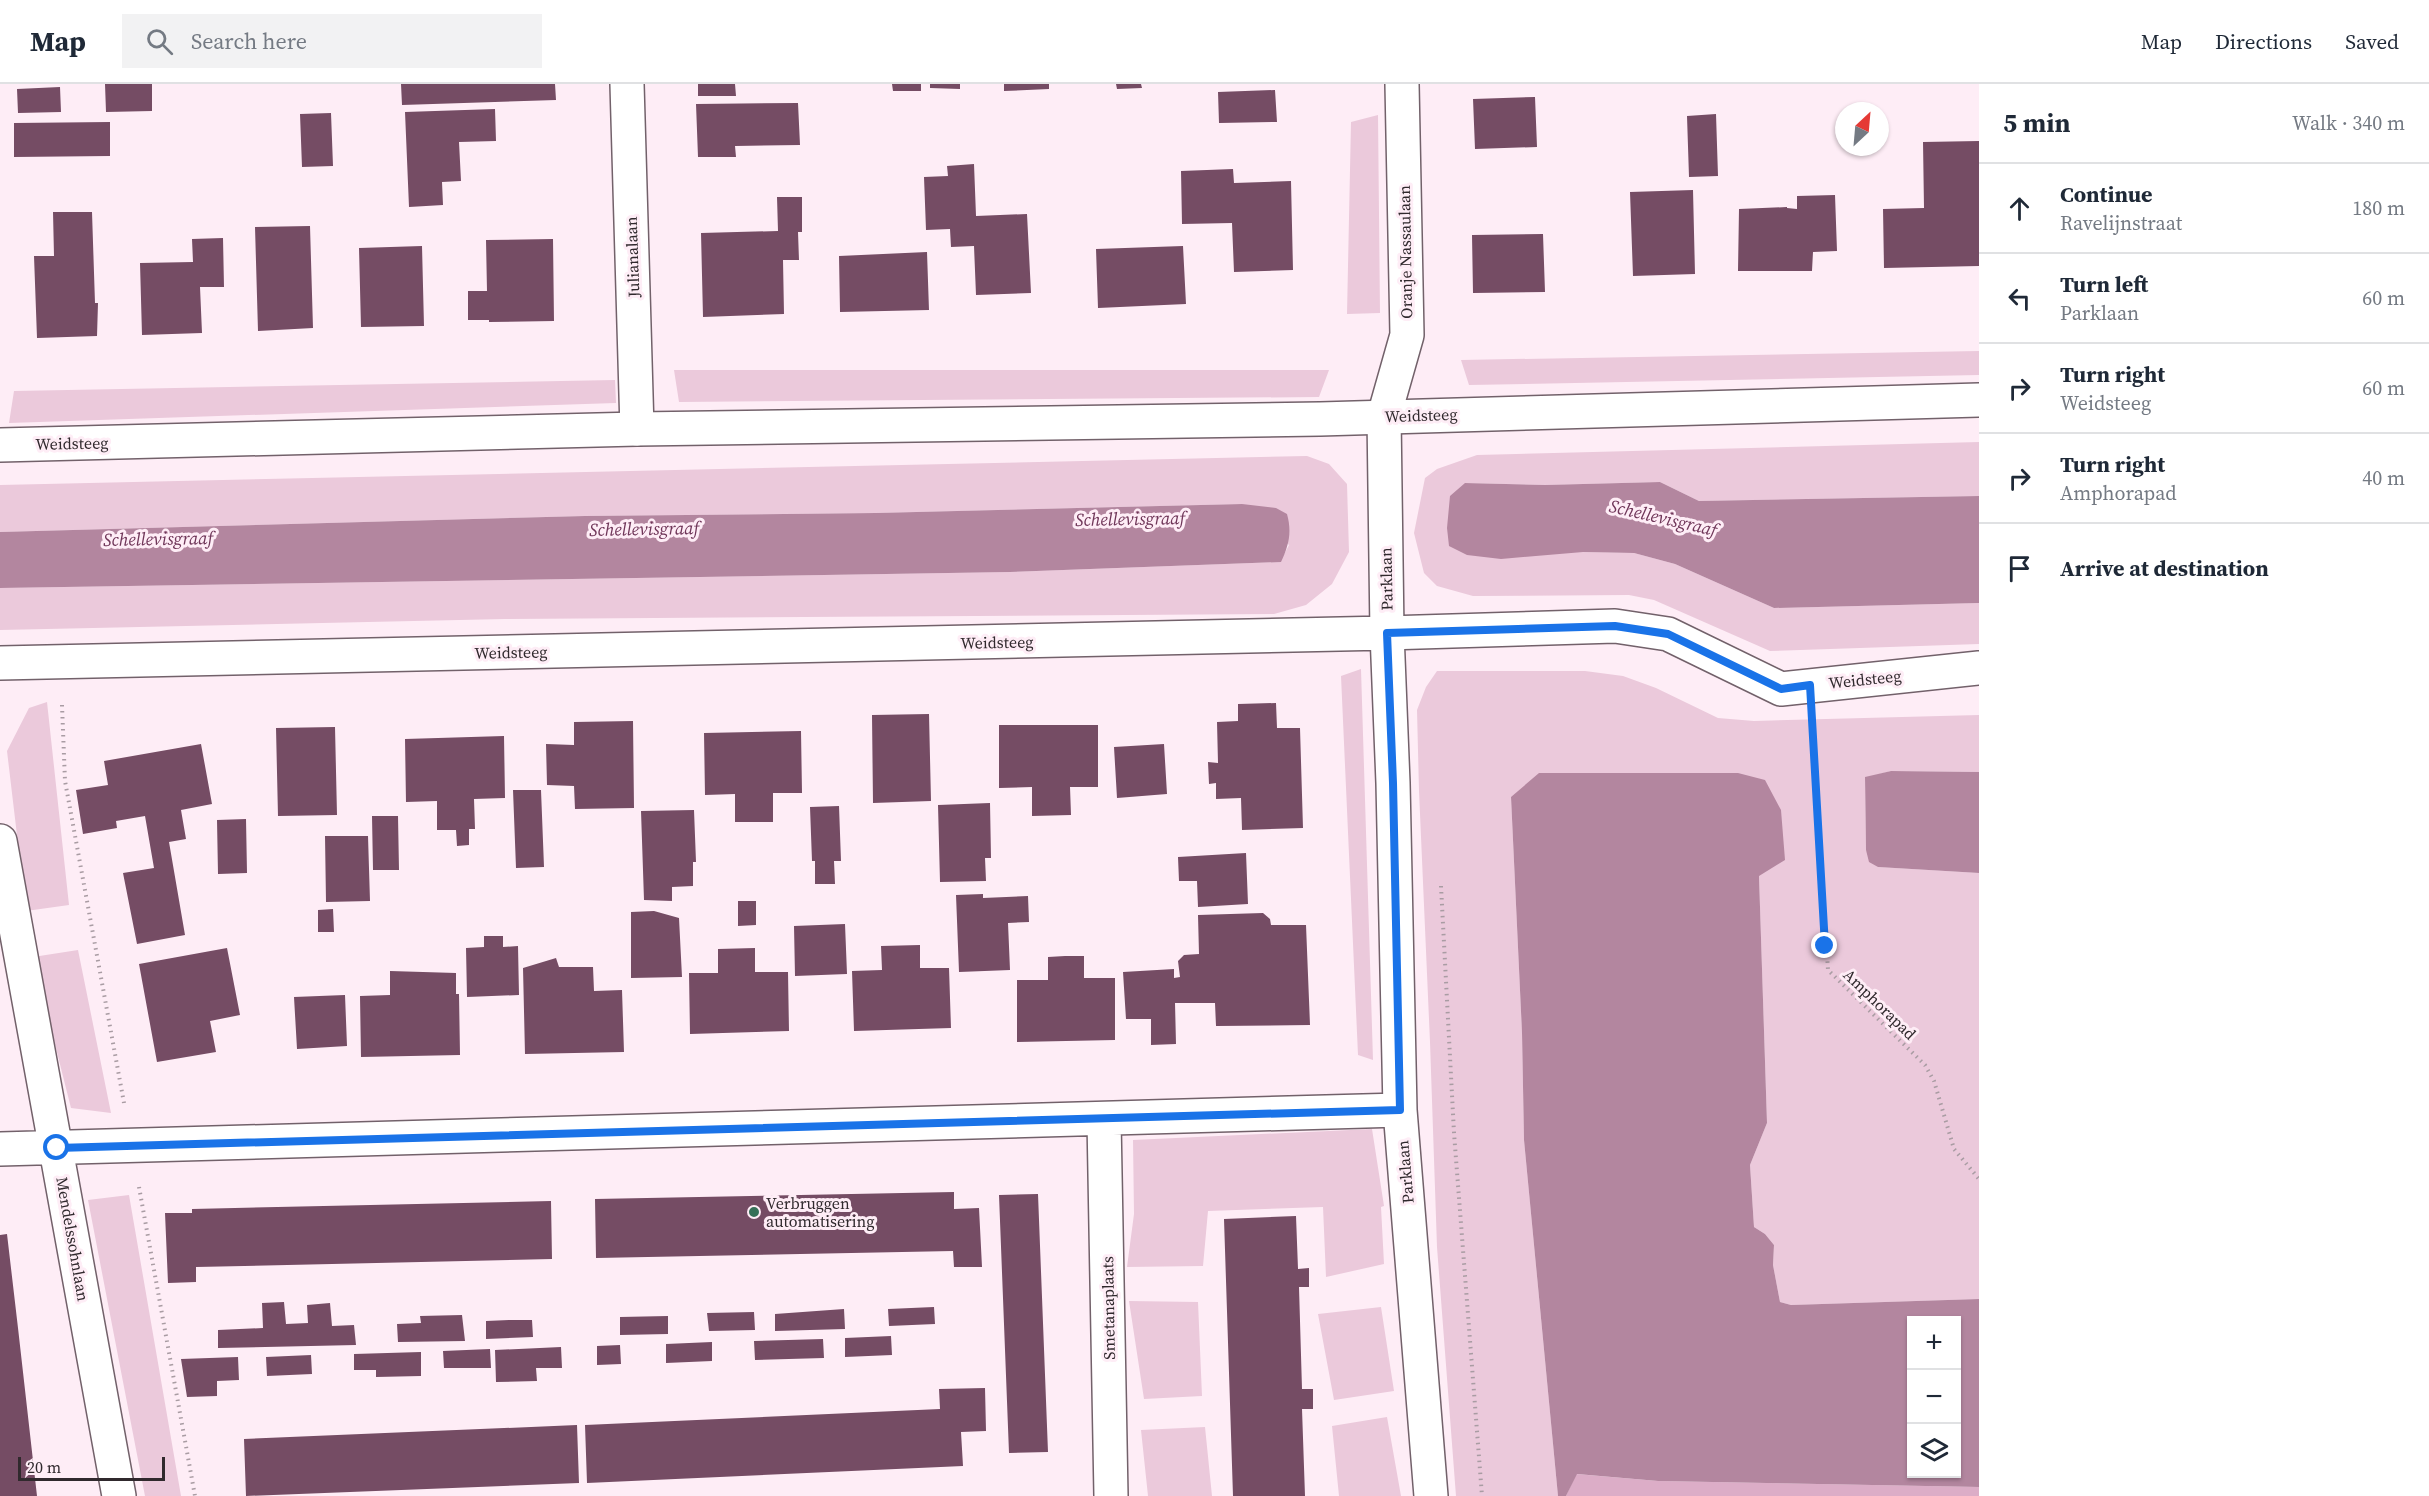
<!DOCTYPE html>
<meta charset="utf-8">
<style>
:root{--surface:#fff;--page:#f2f2f3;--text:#1f2937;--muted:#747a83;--line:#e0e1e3}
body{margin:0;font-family:"Source Serif 4",serif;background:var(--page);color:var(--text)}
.controls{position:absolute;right:18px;bottom:18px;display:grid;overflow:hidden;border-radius:0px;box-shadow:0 2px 4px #0004}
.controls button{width:54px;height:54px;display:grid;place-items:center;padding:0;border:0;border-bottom:2px solid var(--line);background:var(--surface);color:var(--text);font:30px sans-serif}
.compass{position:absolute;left:1835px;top:18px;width:54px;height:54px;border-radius:50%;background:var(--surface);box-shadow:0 2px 4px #0004;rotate:26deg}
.scale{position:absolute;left:18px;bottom:15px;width:147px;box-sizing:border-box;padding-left:6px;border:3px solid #30292d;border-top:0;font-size:16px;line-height:21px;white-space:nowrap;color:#30292d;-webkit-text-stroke:4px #feedf6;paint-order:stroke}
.stop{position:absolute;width:18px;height:18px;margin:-14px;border:4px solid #1a73e8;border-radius:50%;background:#fff}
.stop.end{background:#1a73e8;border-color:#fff;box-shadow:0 2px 6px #0008}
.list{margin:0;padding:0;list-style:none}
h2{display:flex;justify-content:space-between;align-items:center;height:78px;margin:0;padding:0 24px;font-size:26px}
h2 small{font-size:20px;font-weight:400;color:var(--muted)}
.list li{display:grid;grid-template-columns:39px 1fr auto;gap:18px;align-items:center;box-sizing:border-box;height:90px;padding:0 24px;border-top:2px solid var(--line)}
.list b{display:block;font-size:22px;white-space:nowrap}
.list p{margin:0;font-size:20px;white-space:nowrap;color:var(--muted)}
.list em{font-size:20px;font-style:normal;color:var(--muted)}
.icon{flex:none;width:33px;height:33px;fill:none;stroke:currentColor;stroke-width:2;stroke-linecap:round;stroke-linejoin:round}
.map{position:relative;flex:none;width:1979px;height:1412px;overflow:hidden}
header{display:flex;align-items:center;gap:36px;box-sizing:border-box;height:84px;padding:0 30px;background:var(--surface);border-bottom:2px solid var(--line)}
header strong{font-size:28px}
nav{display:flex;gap:33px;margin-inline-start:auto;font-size:21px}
.search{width:420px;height:54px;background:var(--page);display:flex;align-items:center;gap:15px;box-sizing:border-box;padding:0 21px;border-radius:0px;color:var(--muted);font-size:22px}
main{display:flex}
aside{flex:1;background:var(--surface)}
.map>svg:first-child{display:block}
.green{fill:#ebc9db}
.forest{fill:#dcadc7}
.water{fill:#b3869f;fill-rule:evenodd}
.building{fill:#754c64}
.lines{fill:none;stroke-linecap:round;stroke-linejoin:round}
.street-casing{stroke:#72616a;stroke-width:36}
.secondary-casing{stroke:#72616a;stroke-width:36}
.path{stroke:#a99ca3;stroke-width:4;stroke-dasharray:1.5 4.5;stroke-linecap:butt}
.street{stroke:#fff;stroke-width:33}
.secondary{stroke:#fff;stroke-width:33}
.route{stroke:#1a73e8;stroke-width:8}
.poi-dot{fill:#367058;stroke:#feedf6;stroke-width:2}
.labels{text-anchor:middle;stroke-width:6;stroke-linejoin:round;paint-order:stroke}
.street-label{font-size:16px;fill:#30292d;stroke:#feedf6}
.poi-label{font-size:16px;fill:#30292d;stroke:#feedf6;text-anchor:start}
.water-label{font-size:18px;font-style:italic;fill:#6f3558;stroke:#feedf6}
</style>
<header>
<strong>Map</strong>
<div class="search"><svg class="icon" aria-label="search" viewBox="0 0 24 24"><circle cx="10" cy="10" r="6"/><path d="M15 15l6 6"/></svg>Search here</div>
<nav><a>Map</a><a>Directions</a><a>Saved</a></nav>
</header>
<main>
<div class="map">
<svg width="1979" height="1412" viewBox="0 0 1979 1412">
<rect width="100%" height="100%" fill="#feedf6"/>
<path class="green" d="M 1378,31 L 1380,229 L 1347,230 L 1351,38 Z
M 1979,267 L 1979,291 L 1469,301 L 1461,276 Z
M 674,286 L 1329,286 L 1319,313 L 679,318 Z
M 615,296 L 616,319 L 9,339 L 14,307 Z
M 1979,358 L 1979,412 L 1699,417 L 1660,398 L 1545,401 L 1465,399 L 1583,468 L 1634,469 L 1675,480 L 1774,524 L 1979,519 L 1979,560 L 1770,567 L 1654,516 L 1629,511 L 1473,512 L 1437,502 L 1424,489 L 1414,449 L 1425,394 L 1437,385 L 1477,371 Z
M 1307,372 L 1329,380 L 1347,400 L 1349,468 L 1332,500 L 1306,521 L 1274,530 L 505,535 L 0,546 L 0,504 L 1010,488 L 1280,478 L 1289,461 L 1242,420 L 876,429 L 585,432 L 0,448 L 0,401 Z
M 1361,585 L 1373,976 L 1358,971 L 1341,592 Z
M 1437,587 L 1585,587 L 1623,592 L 1656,604 L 1718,634 L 1754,637 L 1979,631 L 1979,688 L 1891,687 L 1865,694 L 1866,766 L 1878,783 L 1979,789 L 1979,1215 L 1791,1221 L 1780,1218 L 1773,1181 L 1774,1161 L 1765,1150 L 1754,1143 L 1750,1081 L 1767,1039 L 1759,792 L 1511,713 L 1522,949 L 1524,1056 L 1558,1412 L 1456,1412 L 1437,1163 L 1430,958 L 1419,707 L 1417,626 L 1426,603 Z
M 47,618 L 69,821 L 26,827 L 7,667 L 29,624 Z
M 78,866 L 111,1029 L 71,1024 L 33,873 Z
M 1372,1045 L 1384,1122 L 1381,1123 L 1384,1180 L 1326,1193 L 1323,1123 L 1208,1127 L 1203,1182 L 1127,1183 L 1134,1130 L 1133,1056 Z
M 129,1111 L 181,1412 L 145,1412 L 88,1116 Z
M 1129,1217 L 1198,1218 L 1202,1312 L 1144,1315 Z
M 1381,1223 L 1394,1307 L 1334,1316 L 1318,1230 Z
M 1387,1333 L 1401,1412 L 1339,1412 L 1332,1342 Z
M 1205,1343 L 1212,1412 L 1148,1412 L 1141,1346 Z"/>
<path class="forest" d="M 1576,1390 L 1658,1397 L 1979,1403 L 1979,1412 L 1566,1412 Z"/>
<path class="water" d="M 1660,398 L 1699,417 L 1979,412 L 1979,519 L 1774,524 L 1675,480 L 1634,469 L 1583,468 L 1501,475 L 1467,471 L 1449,462 L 1447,444 L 1450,412 L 1465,399 L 1545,401 Z
M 1242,420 L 1276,424 L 1287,430 C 1292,448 1289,461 1281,478 L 1010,488 L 0,504 L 0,448 L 585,432 L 876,429 Z
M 1891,687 L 1979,688 L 1979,789 L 1878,783 L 1869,778 L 1866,766 L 1865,693 Z
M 1539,689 L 1738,689 L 1765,696 L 1781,726 L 1785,776 L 1759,792 L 1767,1039 L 1750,1081 L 1754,1143 L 1765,1150 L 1774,1161 L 1773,1181 L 1780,1218 L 1791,1221 L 1979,1215 L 1979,1403 L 1658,1397 L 1577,1390 L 1566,1412 L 1558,1412 L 1524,1056 L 1522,949 L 1511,713 ZM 1956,1236 L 1956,1390 L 1912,1390 L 1912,1236 Z"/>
<path class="building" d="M 105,0 L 152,0 L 152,27 L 106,28 Z
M 401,0 L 555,0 L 556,16 L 402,21 Z
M 698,0 L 735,0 L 736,12 L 698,12 Z
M 892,0 L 921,0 L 921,7 L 893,7 Z
M 930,0 L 960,0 L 960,5 L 930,4 Z
M 1004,0 L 1049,0 L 1049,5 L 1004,7 Z
M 1116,0 L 1141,0 L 1142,4 L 1117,5 Z
M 60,3 L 61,28 L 18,29 L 17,5 Z
M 1275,6 L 1277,38 L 1219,39 L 1218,8 Z
M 1535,13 L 1537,63 L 1475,65 L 1473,15 Z
M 798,19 L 800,61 L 735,62 L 736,73 L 698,73 L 696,20 Z
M 495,25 L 496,57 L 459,58 L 461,97 L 442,98 L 443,121 L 409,123 L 405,28 Z
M 331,29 L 333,82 L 302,83 L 300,30 Z
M 1716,30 L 1718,92 L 1689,93 L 1687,32 Z
M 110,38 L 110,72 L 14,73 L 14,39 Z
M 1979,57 L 1979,182 L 1884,184 L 1883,125 L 1924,124 L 1923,58 Z
M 974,80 L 976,132 L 1027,130 L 1031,209 L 976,211 L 974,162 L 951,163 L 950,145 L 926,146 L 924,93 L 948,92 L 947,82 Z
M 1233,85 L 1234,99 L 1291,97 L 1293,186 L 1234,188 L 1232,139 L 1182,140 L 1181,87 Z
M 1693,106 L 1695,190 L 1633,192 L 1630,108 Z
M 1835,111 L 1837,167 L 1813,168 L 1812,187 L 1738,187 L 1739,125 L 1787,123 L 1787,124 L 1797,125 L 1797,112 Z
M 777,113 L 802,113 L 802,148 L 798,148 L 799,176 L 783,176 L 784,230 L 703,233 L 701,149 L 778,147 Z
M 53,128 L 92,128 L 95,219 L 98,219 L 97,252 L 37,254 L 34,172 L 54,172 Z
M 310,142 L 313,244 L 258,247 L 255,143 Z
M 1543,150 L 1545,208 L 1473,209 L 1472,151 Z
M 223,154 L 224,203 L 200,203 L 202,249 L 142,251 L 140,179 L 193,178 L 192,155 Z
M 553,155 L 554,237 L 489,238 L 489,236 L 468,236 L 468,207 L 487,207 L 486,156 Z
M 422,162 L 424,242 L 361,243 L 359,164 Z
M 1183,162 L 1186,220 L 1098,224 L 1096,165 Z
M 927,168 L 929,226 L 840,228 L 839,172 Z
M 1276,619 L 1277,644 L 1300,644 L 1303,744 L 1242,746 L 1241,714 L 1216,715 L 1216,699 L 1209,700 L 1208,678 L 1218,679 L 1217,638 L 1238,637 L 1238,620 Z
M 929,630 L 931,717 L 873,719 L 872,631 Z
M 633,637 L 634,724 L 575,725 L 574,702 L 547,701 L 546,660 L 574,661 L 574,638 Z
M 999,641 L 1098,641 L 1098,703 L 1070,703 L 1071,731 L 1032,732 L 1032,703 L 999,704 Z
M 335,643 L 337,731 L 278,732 L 276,644 Z
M 801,647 L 802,709 L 773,709 L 773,738 L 735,738 L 735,710 L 705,711 L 704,649 Z
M 504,652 L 505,714 L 474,715 L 475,745 L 469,745 L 469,761 L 457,762 L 456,746 L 437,746 L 437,717 L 406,718 L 405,655 Z
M 201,660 L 212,720 L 181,726 L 186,755 L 169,758 L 185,851 L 137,860 L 123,789 L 154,784 L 145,732 L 116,737 L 117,744 L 83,750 L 76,706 L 108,701 L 104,677 Z
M 1164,660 L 1167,710 L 1117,714 L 1114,663 Z
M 513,706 L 541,706 L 544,783 L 516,784 Z
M 990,719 L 991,774 L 985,774 L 986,797 L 940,798 L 938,721 Z
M 839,722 L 841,777 L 834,777 L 835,800 L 815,800 L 815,777 L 812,777 L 810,723 Z
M 694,726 L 696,778 L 693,778 L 693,802 L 672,803 L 672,817 L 644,816 L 641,727 Z
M 372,732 L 398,732 L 399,786 L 373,786 Z
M 246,735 L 247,789 L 218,790 L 217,736 Z
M 325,752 L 368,752 L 370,817 L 326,818 Z
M 1246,769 L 1248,820 L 1198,823 L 1197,797 L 1179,797 L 1178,773 Z
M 983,810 L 983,814 L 1028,812 L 1029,838 L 1008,839 L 1010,886 L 959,888 L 956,811 Z
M 738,817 L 756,817 L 756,841 L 738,842 Z
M 333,825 L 334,848 L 318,848 L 318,826 Z
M 654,827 L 679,834 L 682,893 L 631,894 L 631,828 Z
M 1263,829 L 1270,835 L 1271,841 L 1306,841 L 1310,941 L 1216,942 L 1215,919 L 1175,919 L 1176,960 L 1151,961 L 1151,935 L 1126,935 L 1123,888 L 1174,885 L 1174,894 L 1180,893 L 1178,877 L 1184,871 L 1199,870 L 1198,831 Z
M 845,840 L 847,890 L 795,892 L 794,842 Z
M 484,852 L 503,852 L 503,863 L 518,862 L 519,911 L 467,913 L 466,864 L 484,863 Z
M 920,861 L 920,884 L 949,884 L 951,944 L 854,947 L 852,887 L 882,886 L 881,862 Z
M 227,864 L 240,931 L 210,937 L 216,968 L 157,978 L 139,880 Z
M 755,864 L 755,888 L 788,888 L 789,947 L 690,950 L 689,889 L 718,889 L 718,865 Z
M 1065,872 L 1084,872 L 1084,894 L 1115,894 L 1115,956 L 1017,958 L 1017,896 L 1048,896 L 1048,873 Z
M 556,874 L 559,883 L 593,883 L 594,907 L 622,906 L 624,968 L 525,970 L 523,884 Z
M 390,887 L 456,889 L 456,910 L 459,910 L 460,971 L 361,973 L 360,912 L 390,911 Z
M 345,911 L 347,962 L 297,965 L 294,913 Z
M 954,1108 L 954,1125 L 979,1124 L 982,1183 L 954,1183 L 953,1167 L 596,1174 L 595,1115 Z
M 1038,1110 L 1048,1368 L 1009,1369 L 999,1111 Z
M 551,1117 L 552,1175 L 196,1183 L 196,1198 L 168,1199 L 165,1129 L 192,1129 L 192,1125 Z
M 1296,1132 L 1298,1185 L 1309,1184 L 1309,1203 L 1299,1203 L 1302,1305 L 1313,1305 L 1313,1325 L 1302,1325 L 1305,1412 L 1233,1412 L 1224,1135 Z
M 7,1150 L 18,1244 L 37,1412 L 0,1412 L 0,1151 Z
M 284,1218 L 286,1240 L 308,1239 L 307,1221 L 330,1219 L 332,1242 L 354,1241 L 356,1261 L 218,1264 L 218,1246 L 263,1244 L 262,1219 Z
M 934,1223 L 935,1240 L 889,1242 L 888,1225 Z
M 844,1225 L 845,1245 L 775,1247 L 775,1230 Z
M 754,1228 L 755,1246 L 709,1247 L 707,1229 Z
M 462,1231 L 465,1257 L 398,1258 L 397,1240 L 421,1239 L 420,1232 Z
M 668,1232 L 668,1250 L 620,1251 L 620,1233 Z
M 509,1236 L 532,1236 L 533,1253 L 486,1255 L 486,1237 Z
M 891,1252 L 892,1271 L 845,1273 L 845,1254 Z
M 823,1255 L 824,1274 L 755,1276 L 754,1257 Z
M 712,1258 L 712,1277 L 666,1279 L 666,1260 Z
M 620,1261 L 621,1280 L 597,1281 L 597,1262 Z
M 561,1263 L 562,1284 L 536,1284 L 537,1297 L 496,1298 L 495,1266 Z
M 490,1265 L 491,1284 L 444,1284 L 443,1267 Z
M 421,1268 L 421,1292 L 376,1293 L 376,1286 L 354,1286 L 354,1270 Z
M 311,1271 L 312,1290 L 267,1292 L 266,1273 Z
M 238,1273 L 239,1296 L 217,1297 L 217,1312 L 187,1313 L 181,1275 Z
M 985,1304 L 986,1347 L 961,1348 L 963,1382 L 587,1399 L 585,1341 L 940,1325 L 939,1305 Z
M 577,1341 L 579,1399 L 246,1412 L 244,1355 Z"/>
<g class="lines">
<g class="street-casing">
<path id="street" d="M 627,0 L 637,345
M 1402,0 L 1407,251 L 1384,332 L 1387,549 L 1393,699 L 1400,1026 L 1431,1412
M 0,579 L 1387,549 L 1615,542 L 1668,550 L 1781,605 L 1979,584
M 0,757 L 119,1412
M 1104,1036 L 1111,1412
M 0,1065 L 1400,1026"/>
</g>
<g class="secondary-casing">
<path id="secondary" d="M 0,361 L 637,345 L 1320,335 L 1979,316"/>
</g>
<path class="path" d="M 62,621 L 65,697 L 124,1019
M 1812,644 L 1828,886 L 1925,981 L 1934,997 L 1954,1065 L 1979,1095
M 1441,802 L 1454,1049 L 1482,1412
M 139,1103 L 195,1412"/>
<use href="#street" class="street"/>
<use href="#secondary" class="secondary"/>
</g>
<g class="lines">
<path class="route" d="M 57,1064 L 1400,1026 L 1393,699 L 1387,549 L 1615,542 L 1668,550 L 1781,605 L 1810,601 L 1825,862"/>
</g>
<circle class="poi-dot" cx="754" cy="1128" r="6"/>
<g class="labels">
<g class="street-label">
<text transform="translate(1405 168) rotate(-91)" y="6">Oranje Nassaulaan</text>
<text transform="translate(632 173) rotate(-92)" y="6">Julianalaan</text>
<text transform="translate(1421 331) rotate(-2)" y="6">Weidsteeg</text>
<text transform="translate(72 359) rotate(-1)" y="6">Weidsteeg</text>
<text transform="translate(1386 495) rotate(-91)" y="6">Parklaan</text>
<text transform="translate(997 558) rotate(-1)" y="6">Weidsteeg</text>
<text transform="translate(511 568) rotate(-1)" y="6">Weidsteeg</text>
<text transform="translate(1865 595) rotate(-6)" y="6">Weidsteeg</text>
<text transform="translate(1880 920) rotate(44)" y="6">Amphorapad</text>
<text transform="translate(1405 1088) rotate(-95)" y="6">Parklaan</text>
<text transform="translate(73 1155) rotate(80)" y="6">Mendelssohnlaan</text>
<text transform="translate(1108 1224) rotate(-91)" y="6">Smetanaplaats</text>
</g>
<g class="poi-label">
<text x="766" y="1125">Verbruggen<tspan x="766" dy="18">automatisering</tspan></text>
</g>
<g class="water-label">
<text transform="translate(1663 434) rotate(13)" y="6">Schellevisgraaf</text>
<text transform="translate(1130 435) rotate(-1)" y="6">Schellevisgraaf</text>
<text transform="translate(644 445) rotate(-1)" y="6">Schellevisgraaf</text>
<text transform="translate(158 455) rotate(-1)" y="6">Schellevisgraaf</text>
</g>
</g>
</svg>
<div class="controls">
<button>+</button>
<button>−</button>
<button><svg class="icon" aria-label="layers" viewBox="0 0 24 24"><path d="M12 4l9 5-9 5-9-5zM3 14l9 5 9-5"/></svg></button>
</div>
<svg class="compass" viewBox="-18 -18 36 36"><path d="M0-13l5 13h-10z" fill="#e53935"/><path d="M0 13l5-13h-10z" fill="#747a83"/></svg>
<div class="scale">20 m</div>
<div class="stop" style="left:57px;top:1064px"></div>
<div class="stop end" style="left:1825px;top:862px"></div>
</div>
<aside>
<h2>5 min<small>Walk · 340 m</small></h2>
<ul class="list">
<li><svg class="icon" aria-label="ahead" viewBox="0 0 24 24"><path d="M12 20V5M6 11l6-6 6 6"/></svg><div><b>Continue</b><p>Ravelijnstraat</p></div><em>180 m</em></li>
<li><svg class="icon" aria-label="left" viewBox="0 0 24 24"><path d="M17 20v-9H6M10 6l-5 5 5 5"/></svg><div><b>Turn left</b><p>Parklaan</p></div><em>60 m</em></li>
<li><svg class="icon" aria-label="right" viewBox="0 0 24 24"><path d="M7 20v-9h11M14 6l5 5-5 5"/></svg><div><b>Turn right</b><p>Weidsteeg</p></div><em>60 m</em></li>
<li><svg class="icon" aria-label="right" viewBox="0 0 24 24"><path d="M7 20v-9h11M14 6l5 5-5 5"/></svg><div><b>Turn right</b><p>Amphorapad</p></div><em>40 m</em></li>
<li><svg class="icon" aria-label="arrive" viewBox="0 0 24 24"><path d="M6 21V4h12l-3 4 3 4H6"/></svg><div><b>Arrive at destination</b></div></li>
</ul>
</aside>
</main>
